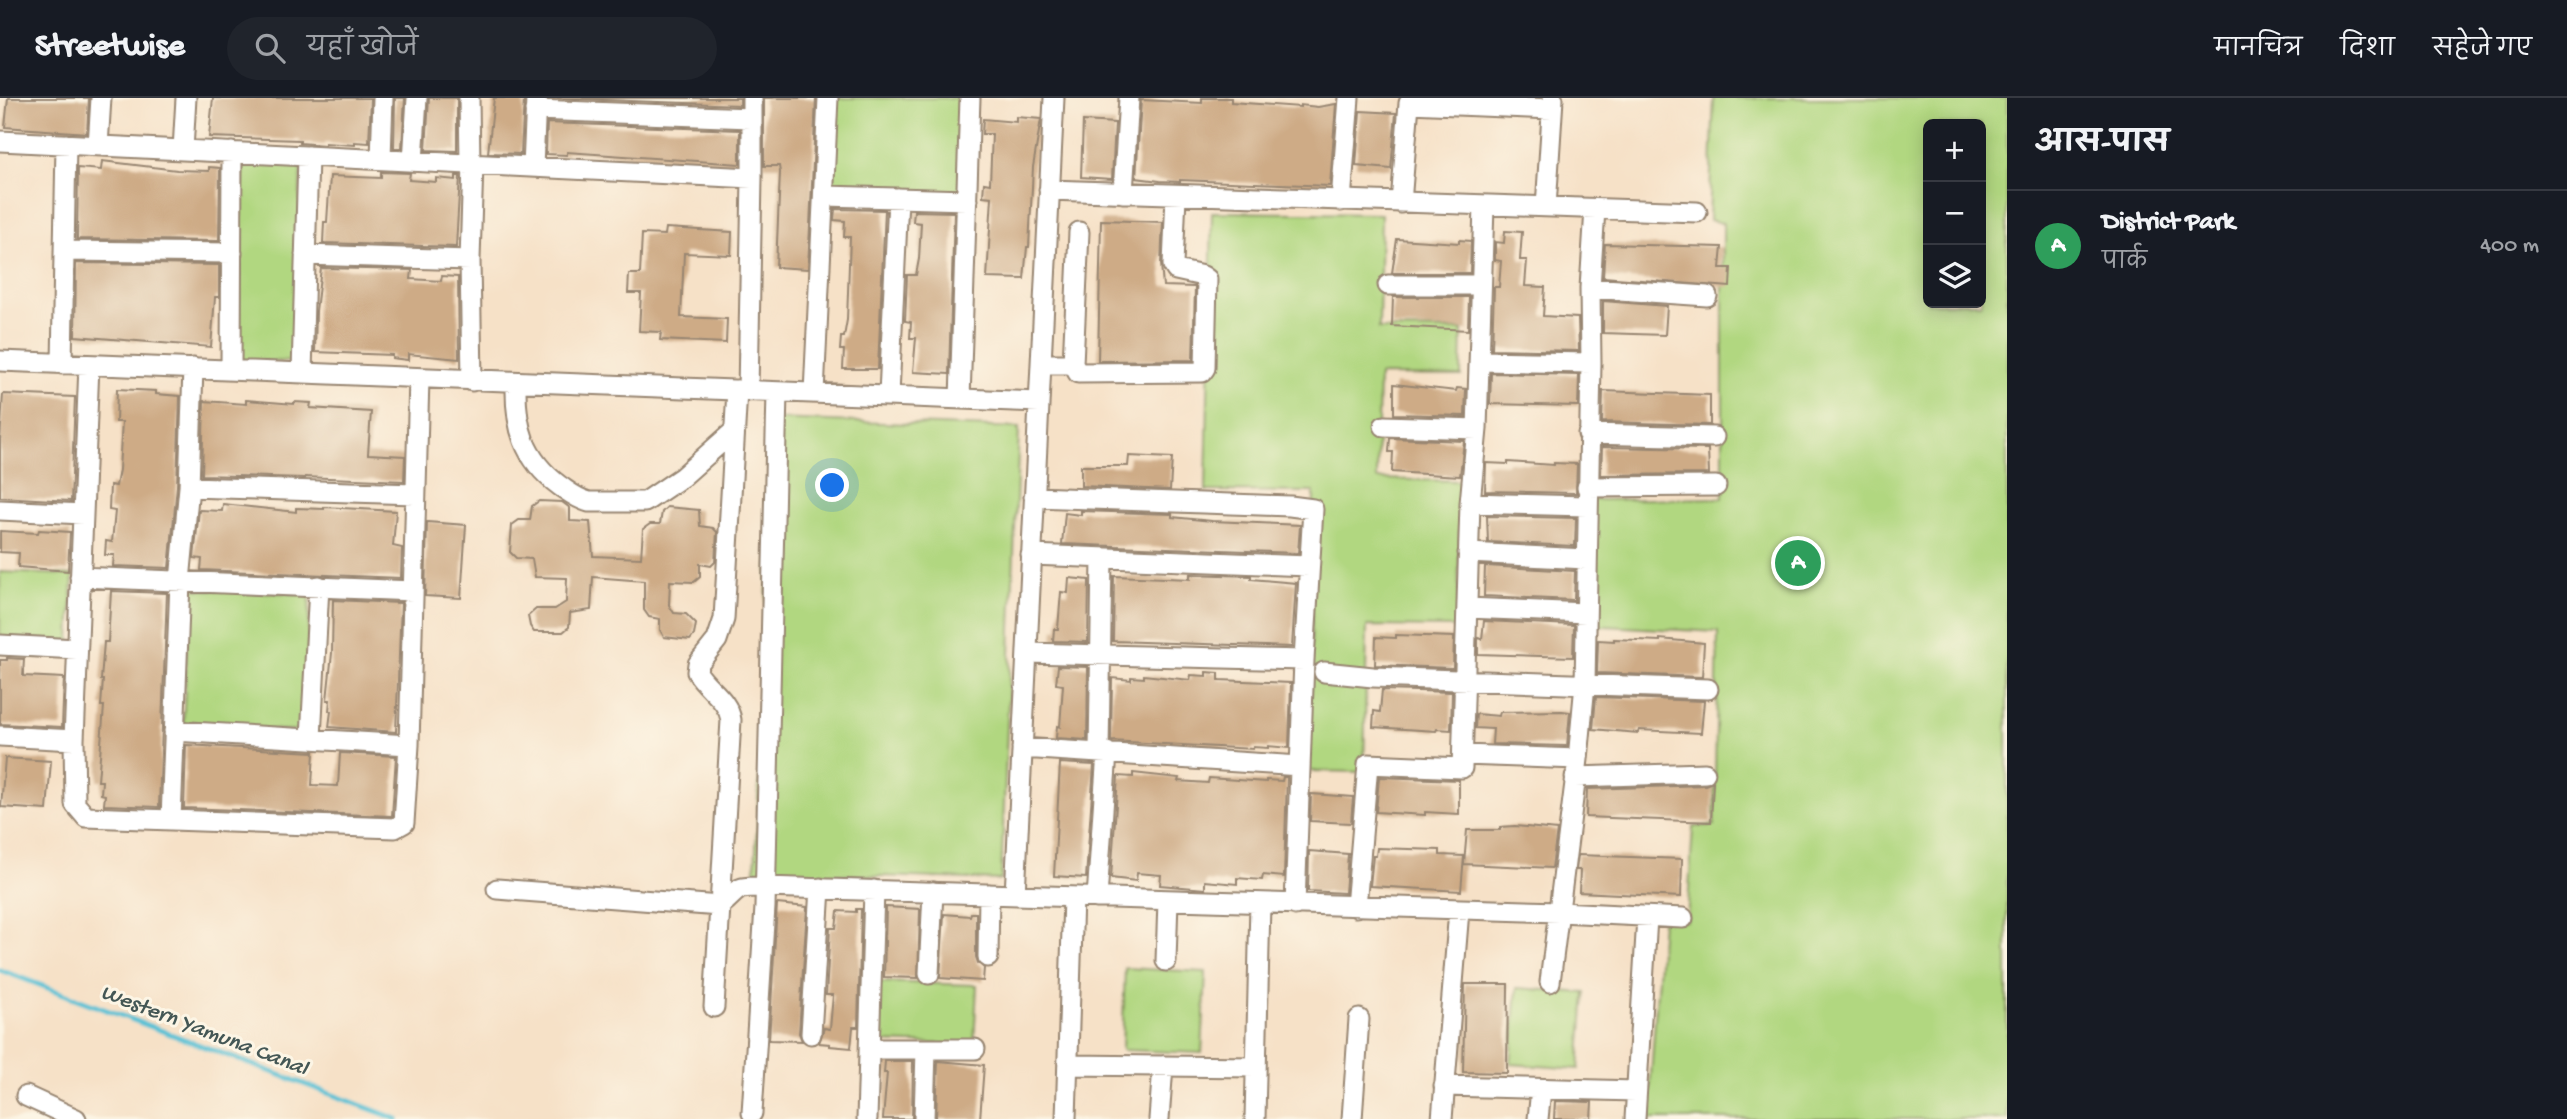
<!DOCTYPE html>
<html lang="hi">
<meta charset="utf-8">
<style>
:root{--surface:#171b24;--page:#20242c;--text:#f1f3f6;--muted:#9ea1a6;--line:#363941;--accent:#db2777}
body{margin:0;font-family:"Gochi Hand","Playpen Sans Deva",sans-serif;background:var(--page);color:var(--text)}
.controls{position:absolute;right:21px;top:21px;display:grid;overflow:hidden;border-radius:10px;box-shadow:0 4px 18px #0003}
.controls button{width:63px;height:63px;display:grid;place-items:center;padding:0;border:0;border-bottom:2px solid var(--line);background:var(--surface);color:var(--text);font:35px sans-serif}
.you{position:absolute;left:833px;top:388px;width:24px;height:24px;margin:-18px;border:5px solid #fff;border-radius:50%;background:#1a73e8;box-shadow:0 0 0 10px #1a73e833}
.badge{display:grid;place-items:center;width:46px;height:46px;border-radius:50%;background:var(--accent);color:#fff;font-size:23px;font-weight:700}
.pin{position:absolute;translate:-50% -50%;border:4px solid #fff;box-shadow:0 2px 7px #0006}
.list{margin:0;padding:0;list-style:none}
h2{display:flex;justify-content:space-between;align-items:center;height:91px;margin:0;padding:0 28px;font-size:30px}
h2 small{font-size:23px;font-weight:400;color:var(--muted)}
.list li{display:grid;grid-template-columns:46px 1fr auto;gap:21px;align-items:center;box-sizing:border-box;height:112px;padding:0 28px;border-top:2px solid var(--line)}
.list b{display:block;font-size:26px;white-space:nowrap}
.list p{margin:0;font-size:23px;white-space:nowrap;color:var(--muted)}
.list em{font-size:23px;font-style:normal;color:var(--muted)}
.icon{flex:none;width:38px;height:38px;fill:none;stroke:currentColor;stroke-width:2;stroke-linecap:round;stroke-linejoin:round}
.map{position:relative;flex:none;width:2007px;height:1021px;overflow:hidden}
header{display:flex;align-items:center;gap:42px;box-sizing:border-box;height:98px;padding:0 35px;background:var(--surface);border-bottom:2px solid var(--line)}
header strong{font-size:33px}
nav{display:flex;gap:38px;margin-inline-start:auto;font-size:24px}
.search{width:490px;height:63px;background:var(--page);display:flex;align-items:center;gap:18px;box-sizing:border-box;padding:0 24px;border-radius:38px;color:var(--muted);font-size:26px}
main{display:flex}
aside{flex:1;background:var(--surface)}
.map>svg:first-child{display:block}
.green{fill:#b1d780;stroke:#76804f;stroke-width:2;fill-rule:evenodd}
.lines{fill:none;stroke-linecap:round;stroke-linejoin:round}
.stream{stroke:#58c1d5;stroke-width:5}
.building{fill:#ceab86}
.minor-casing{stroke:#988672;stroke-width:23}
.minor{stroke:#fff;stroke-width:19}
.labels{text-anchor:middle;stroke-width:6;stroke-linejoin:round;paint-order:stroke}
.water-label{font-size:23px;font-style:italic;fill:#445755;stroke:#fcf5e5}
</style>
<header>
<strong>Streetwise</strong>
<div class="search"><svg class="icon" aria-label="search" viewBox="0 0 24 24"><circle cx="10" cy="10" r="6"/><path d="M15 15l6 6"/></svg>यहाँ खोजें</div>
<nav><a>मानचित्र</a><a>दिशा</a><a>सहेजे गए</a></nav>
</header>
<main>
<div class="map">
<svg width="2007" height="1021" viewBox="0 0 2007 1021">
<rect width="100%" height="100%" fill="#fcf5e5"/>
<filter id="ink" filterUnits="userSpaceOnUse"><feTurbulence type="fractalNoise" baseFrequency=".0143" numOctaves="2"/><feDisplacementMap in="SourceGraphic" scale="14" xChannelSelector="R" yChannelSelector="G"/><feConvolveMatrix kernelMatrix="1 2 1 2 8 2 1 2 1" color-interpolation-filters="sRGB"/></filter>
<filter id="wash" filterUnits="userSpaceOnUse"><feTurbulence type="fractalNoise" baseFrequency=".00686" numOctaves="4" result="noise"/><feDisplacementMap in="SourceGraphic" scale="28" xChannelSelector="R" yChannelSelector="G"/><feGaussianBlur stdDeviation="1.57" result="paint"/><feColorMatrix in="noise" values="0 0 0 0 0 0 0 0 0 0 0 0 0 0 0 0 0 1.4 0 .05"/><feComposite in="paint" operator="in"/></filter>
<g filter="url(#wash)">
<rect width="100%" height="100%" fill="#f6e1c7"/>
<path class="green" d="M 836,0 L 964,0 L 960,97 L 832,92 Z
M 1714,0 L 2007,0 L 2007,1021 L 1648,1021 L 1662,822 L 1687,823 L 1693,729 L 1714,727 L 1718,534 L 1587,527 L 1591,402 L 1723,400 L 1723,125 L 1709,122 ZM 1928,26 L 1981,26 L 1981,205 L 1928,205 Z
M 243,63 L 301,64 L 295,264 L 236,262 Z
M 1212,114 L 1381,116 L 1379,231 L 1462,232 L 1461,278 L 1379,277 L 1377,381 L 1460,383 L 1458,529 L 1367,528 L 1364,674 L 1309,673 L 1314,394 L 1206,393 Z
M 774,321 L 1019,330 L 1001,782 L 755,774 Z
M 0,474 L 73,477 L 70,543 L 0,540 Z
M 190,491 L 310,496 L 304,633 L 183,628 Z
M 1125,870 L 1206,874 L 1202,955 L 1122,952 Z
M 879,884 L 977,887 L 974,947 L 876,944 Z
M 1517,890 L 1585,895 L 1579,971 L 1511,966 Z"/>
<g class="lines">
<path class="stream" d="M 0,872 L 397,1021"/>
</g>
<g id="blocks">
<path class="building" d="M 8,0 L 89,0 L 87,35 L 5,29 Z
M 213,0 L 371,0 L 369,45 L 355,44 L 355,47 L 325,45 L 325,47 L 300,45 L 300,42 L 209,39 Z
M 395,0 L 405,0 L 402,50 L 394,50 Z
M 429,0 L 457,0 L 457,53 L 426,52 Z
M 494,0 L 524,0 L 521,56 L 488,55 Z
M 548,0 L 740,0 L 740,7 Z
M 764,0 L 816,0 L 808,171 L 776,169 L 780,74 L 779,68 L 764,68 Z
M 1202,0 L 1231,0 L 1231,4 L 1300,9 L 1300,7 L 1318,9 L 1336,6 L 1330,88 L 1180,82 L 1180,84 L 1160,83 L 1136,80 L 1141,2 L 1202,5 Z
M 1360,13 L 1396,15 L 1391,71 L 1356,68 Z
M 1016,19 L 1041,21 L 1033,69 L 1029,149 L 1027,149 L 1024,181 L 987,180 L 992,99 L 983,98 L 984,85 L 990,86 L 992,36 L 982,36 L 983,21 L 1016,24 Z
M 1083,23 L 1115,25 L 1112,81 L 1081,79 Z
M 547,25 L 740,32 L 740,66 L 567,54 L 567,57 L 546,56 Z
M 102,63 L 177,72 L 209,73 L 209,69 L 220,70 L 219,143 L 77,141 L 78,70 L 101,72 Z
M 381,74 L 410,75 L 409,82 L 436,84 L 436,80 L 456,82 L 456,78 L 460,78 L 456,149 L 323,145 L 324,124 L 327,124 L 330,78 L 381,80 Z
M 835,111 L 885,112 L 878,271 L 843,271 L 844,252 L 840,252 L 841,239 L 844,239 L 847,222 L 850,139 L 844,139 L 845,123 L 834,122 Z
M 914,113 L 954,114 L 949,276 L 913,274 L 916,240 L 910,240 L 911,224 L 905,223 L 907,177 L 916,177 L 919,161 L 921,125 L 913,124 Z
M 1101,122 L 1163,124 L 1161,166 L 1163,188 L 1195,189 L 1193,262 L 1098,263 Z
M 666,130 L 732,134 L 731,157 L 684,155 L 681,219 L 727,221 L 726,245 L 660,242 L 661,234 L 639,233 L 641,195 L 628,195 L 629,176 L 640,176 L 642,136 L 665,137 Z
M 1505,133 L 1522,134 L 1520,162 L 1527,162 L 1525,188 L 1545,189 L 1543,218 L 1578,220 L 1579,253 L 1492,251 L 1494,189 L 1499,189 L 1501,163 L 1495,162 L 1495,144 L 1504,145 Z
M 1397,141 L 1459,145 L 1459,142 L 1471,143 L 1470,175 L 1392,175 Z
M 1605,146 L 1722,149 L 1720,170 L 1731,170 L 1730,189 L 1603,179 Z
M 76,165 L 219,167 L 219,199 L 215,199 L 211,249 L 75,238 Z
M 321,170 L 412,172 L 411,181 L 441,183 L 442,178 L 458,179 L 459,261 L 408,256 L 408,262 L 392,260 L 392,257 L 315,254 L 316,213 Z
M 1393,199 L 1469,199 L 1468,232 L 1392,228 Z
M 1603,203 L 1667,208 L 1665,237 L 1603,235 Z
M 1491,275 L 1579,277 L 1578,308 L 1490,306 Z
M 1394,286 L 1456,293 L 1457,290 L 1466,291 L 1465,318 L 1394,316 Z
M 117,291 L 156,293 L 156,296 L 180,298 L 177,388 L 169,470 L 113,468 L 114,457 L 105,457 L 106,443 L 112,444 L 115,413 L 109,412 L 110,387 L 116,388 L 119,372 L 122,324 L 116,324 Z
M 1603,293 L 1710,297 L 1710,327 L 1602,324 Z
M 3,296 L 75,299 L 71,403 L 0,399 L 0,342 Z
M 246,302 L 294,306 L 294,304 L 311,305 L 310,310 L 371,314 L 368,356 L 405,358 L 404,383 L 305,379 L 305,380 L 202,377 L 204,303 L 246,306 Z
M 1390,340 L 1464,343 L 1460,378 L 1392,374 L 1393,354 L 1389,354 Z
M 1602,349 L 1708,351 L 1709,376 L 1601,377 Z
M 1129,358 L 1172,360 L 1170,392 L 1081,388 L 1081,368 L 1128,368 Z
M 1508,364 L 1554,367 L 1554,365 L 1577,366 L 1576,395 L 1485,393 L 1486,365 L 1508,366 Z
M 539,403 L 562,404 L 570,410 L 570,423 L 590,424 L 593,458 L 641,460 L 643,431 L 650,426 L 660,426 L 662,414 L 667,409 L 699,412 L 700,428 L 713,430 L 717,434 L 715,464 L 711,468 L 700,466 L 700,479 L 694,484 L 670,483 L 669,507 L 674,515 L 686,516 L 696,526 L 694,537 L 690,542 L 664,539 L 660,532 L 660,521 L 649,519 L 644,512 L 644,483 L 593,479 L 591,512 L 570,515 L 569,529 L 563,534 L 534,534 L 530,528 L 528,518 L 536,511 L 555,511 L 566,504 L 567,480 L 535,479 L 532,461 L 516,460 L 510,454 L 512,427 L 519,422 L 530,422 L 532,408 Z
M 223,406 L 296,414 L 296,410 L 324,411 L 324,409 L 396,413 L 393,448 L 402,450 L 401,480 L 201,472 L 202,461 L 194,460 L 199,412 L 222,413 Z
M 1081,413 L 1172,416 L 1172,419 L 1212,423 L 1300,427 L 1298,455 L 1062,446 L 1065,415 L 1081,417 Z
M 1487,418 L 1576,420 L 1575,448 L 1488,444 Z
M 427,424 L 466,427 L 461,500 L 425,498 Z
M 39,432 L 70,434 L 68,473 L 18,469 L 19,455 L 0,454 L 0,433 L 38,435 Z
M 1485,468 L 1575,473 L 1574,502 L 1484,498 Z
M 1190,476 L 1251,478 L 1251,481 L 1296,485 L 1292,549 L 1113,543 L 1114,478 L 1190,481 Z
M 1069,480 L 1089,482 L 1088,544 L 1053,543 L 1054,531 L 1058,531 L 1061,494 L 1068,495 Z
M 111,493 L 167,495 L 159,709 L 104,707 L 105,697 L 101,696 L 102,683 L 98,683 L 104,608 L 101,608 L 103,582 L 101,582 L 104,544 L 108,544 Z
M 333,502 L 401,505 L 396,634 L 329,629 L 331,613 L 329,613 L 330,602 L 327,602 L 332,555 Z
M 1484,523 L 1574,527 L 1573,559 L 1478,556 L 1478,540 L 1482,541 Z
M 1396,537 L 1454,539 L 1453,570 L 1375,567 L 1376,539 L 1396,540 Z
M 1614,541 L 1660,543 L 1660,541 L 1704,545 L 1702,579 L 1597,575 L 1598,542 L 1614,543 Z
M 7,560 L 24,561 L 23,578 L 64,580 L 62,629 L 0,626 L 0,562 L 7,562 Z
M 1058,568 L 1088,569 L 1087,642 L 1056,640 L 1057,628 L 1060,629 L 1063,587 L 1056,586 Z
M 1206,574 L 1219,575 L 1219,582 L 1291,585 L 1289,650 L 1268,648 L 1268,650 L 1253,649 L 1253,651 L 1111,643 L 1112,580 L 1131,582 L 1131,579 L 1144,580 L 1144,577 L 1190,582 L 1191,577 L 1206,578 Z
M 1382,592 L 1452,594 L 1451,632 L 1437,631 L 1436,633 L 1373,629 L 1374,613 L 1380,614 Z
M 1596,599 L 1704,603 L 1701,635 L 1639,632 L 1638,635 L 1593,631 Z
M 1562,613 L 1570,614 L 1567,648 L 1492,646 L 1493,631 L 1475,630 L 1476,616 L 1499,618 L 1500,614 Z
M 186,647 L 314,654 L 312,687 L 338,688 L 340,655 L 396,658 L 392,718 L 184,710 Z
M 5,660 L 51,663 L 47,712 L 1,709 Z
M 1060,665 L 1094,667 L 1086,780 L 1054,778 Z
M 1133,675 L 1179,680 L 1178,683 L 1208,685 L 1209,680 L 1266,684 L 1266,682 L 1282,683 L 1283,679 L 1287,679 L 1284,779 L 1263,777 L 1262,782 L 1237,780 L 1237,786 L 1205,783 L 1205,791 L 1160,787 L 1161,777 L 1137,775 L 1136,783 L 1111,780 L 1118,678 L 1133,679 Z
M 1379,679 L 1459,682 L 1459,716 L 1425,714 L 1425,717 L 1376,714 Z
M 1713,684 L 1711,724 L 1586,719 L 1587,691 L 1705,687 Z
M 1311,696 L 1353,699 L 1351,725 L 1310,723 Z
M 1515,728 L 1557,732 L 1552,770 L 1464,766 L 1467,732 L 1500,732 L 1500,729 Z
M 1377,750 L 1440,752 L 1440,757 L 1464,758 L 1461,793 L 1370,788 L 1373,758 L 1376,758 Z
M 1309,753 L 1348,756 L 1345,795 L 1308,793 Z
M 1578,757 L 1682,761 L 1681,799 L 1579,794 L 1580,772 L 1576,772 Z
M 777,806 L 807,809 L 799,935 L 802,943 L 769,942 Z
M 886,809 L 920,811 L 918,880 L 884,879 Z
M 856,811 L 861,811 L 858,929 L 853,929 L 851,950 L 830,948 L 830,946 L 819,945 L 824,930 L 830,931 L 833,897 L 826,897 L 830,830 L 836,830 L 838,813 L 856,814 Z
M 971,815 L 976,815 L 976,859 L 978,865 L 984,870 L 983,883 L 940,880 L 944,816 L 970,818 Z
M 1465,886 L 1508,886 L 1507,975 L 1463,974 Z
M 885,963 L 913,963 L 912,1021 L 883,1021 L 887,975 L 884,975 Z
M 938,963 L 984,967 L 980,1021 L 936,1021 Z
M 1555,1003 L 1592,1004 L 1591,1021 L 1554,1021 Z"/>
</g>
</g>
<g filter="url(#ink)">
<use href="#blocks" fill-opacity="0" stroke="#988672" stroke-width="2"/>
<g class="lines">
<g class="minor-casing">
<path id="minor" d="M 469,0 L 470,66
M 535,12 L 751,20
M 0,43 L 752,80 L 748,293
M 98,48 L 101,0
M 183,52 L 186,0
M 381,61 L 383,0
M 413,63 L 417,0
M 533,69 L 536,1
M 752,80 L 752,0
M 1049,92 L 1697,114
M 1123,95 L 1129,0
M 825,98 L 967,102
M 1341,103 L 1349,0
M 1401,105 L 1409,5 L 1552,11
M 1546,109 L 1553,1
M 64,153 L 232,155
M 305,157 L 470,162
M 1388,187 L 1481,187
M 1590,190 L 1707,198
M 0,263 L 1039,304
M 1480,263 L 1591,265
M 62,266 L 66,46
M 1041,266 L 1073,266 L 1078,275 L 1202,274 L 1205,270 L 1207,181 L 1203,178 L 1176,172 L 1173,167 L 1176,97
M 1073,266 L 1079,134
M 89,267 L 74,642 L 75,706 L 86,719 L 395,730 L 404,725 L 409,647 L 419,280
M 231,272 L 232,54
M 302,275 L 308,58
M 472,283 L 470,162 L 473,66
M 516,285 C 515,328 523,361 560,388 C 569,394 577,401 589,404 L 645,404 L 682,379 L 735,332
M 814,295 L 828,0
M 889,297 L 898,100
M 960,301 L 970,0
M 1384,328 L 1477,331
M 1588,336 L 1714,339
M 189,389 L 415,396
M 1587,389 L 1716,388
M 1034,399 L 1290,408 L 1313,411 L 1304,562 L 1295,807
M 1470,405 L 1587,408
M 0,412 L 83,416
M 1468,455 L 1586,461
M 1031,457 L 1309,468
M 80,479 L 413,493
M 1467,510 L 1586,515
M 0,547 L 77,551
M 1027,555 L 1304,562
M 1324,574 L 1373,579 L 1708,591
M 174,633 L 409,647
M 0,638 L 74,642
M 311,640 L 319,488
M 1022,650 L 1300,668
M 1099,654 L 1102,460
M 1463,657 L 1578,661
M 1575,679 L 1705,675
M 171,722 L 180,483 L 189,389 L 193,270
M 497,791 L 720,808 C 743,789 732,789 765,789 L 1559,814 L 1683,820
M 1015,797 L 1054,0
M 1097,800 L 1107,654
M 1356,809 L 1368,666 L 1462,670 L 1470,405 L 1477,331 L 1484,108
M 988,859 L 989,796
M 1166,863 L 1168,802
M 929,876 L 933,794
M 1550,884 L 1578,661 L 1585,586 L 1591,265 L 1590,190 L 1595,111
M 714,909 L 731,622 C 728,601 707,591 697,574 L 698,566 L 717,542 L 724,521 L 737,292
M 811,936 L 820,790
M 870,951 L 975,951
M 1068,967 L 1256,969
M 1444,988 L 1636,993
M 26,998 L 76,1021
M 752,1015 L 765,809 L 777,294
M 867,1021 L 874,792
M 924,1021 L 926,951
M 1066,1021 L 1073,799
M 1159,1021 L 1163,968
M 1255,1021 L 1260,805
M 1352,1021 L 1359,921
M 1442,1021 L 1459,812
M 1538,1021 L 1541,991
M 1635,1021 L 1647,819"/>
</g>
<use href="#minor" class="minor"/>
</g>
</g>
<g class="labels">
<g class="water-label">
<text transform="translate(205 930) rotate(21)" y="8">Western Yamuna Canal</text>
</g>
</g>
</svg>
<div class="controls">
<button>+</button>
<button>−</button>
<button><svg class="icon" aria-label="layers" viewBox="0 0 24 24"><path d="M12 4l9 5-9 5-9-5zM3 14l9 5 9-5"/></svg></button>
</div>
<div class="you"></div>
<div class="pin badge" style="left:1798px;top:465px;background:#2e9e5b">A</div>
</div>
<aside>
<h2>आस-पास<small></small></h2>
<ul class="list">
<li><span class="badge" style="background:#2e9e5b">A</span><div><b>District Park</b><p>पार्क</p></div><em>400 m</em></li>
</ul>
</aside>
</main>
